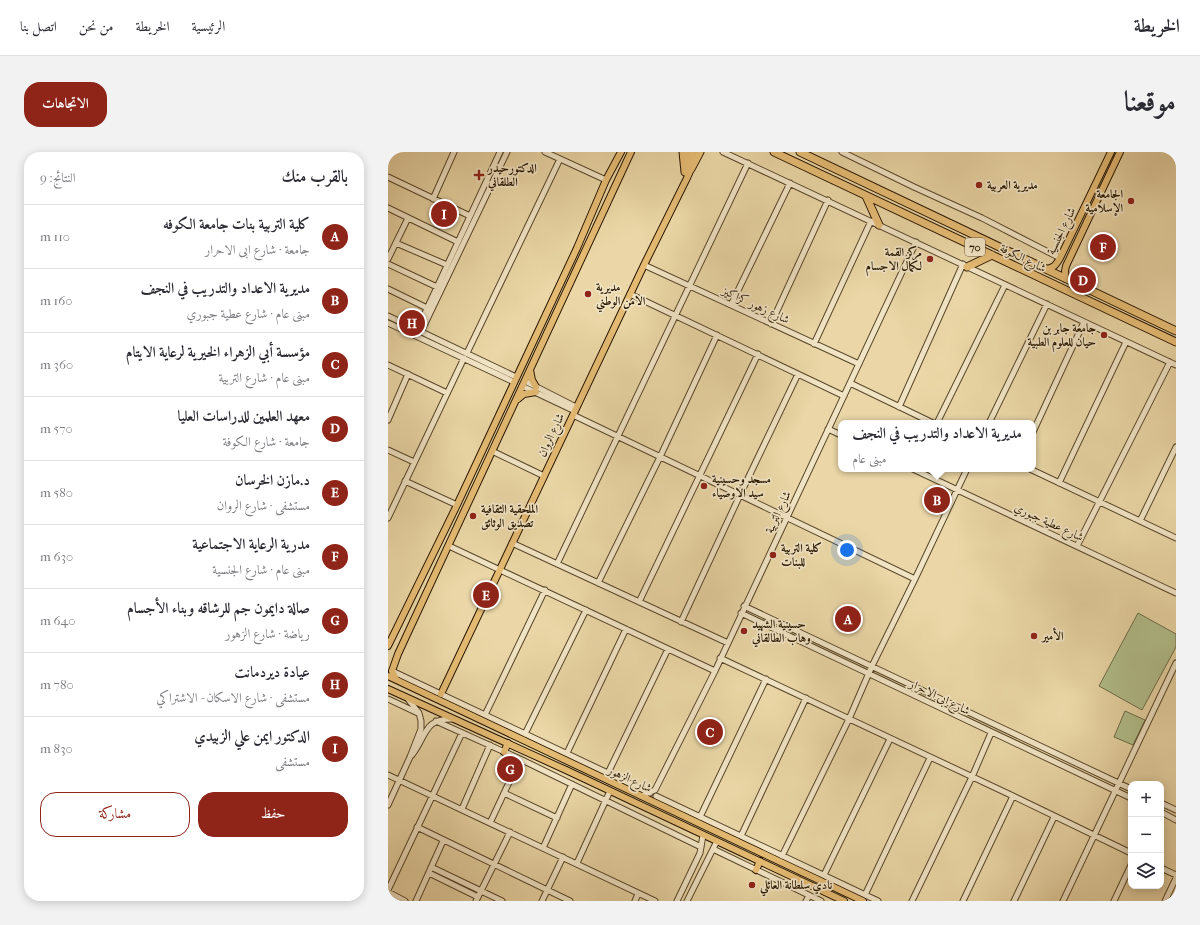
<!DOCTYPE html>
<html lang="ar">
<meta charset="utf-8">
<style>
:root{--surface:#fff;--page:#f2f2f3;--text:#2b2b33;--muted:#7c7c81;--line:#e1e1e2;--accent:#8f2418}
body{margin:0;font-family:"IM FELL French Canon",Amiri,serif;background:var(--page);color:var(--text);direction:rtl}
.controls{position:absolute;right:12px;bottom:12px;display:grid;overflow:hidden;border-radius:8px;box-shadow:0 2px 10px #0003}
.controls button{width:36px;height:36px;display:grid;place-items:center;padding:0;border:0;border-bottom:1px solid var(--line);background:var(--surface);color:var(--text);font:20px sans-serif}
.you{position:absolute;left:459px;top:398px;width:14px;height:14px;margin:-10px;border:3px solid #fff;border-radius:50%;background:#1a73e8;box-shadow:0 0 0 6px #1a73e833}
.badge{display:grid;place-items:center;width:26px;height:26px;border-radius:50%;background:var(--accent);color:#fff;font-size:13px;font-weight:700}
.pin{position:absolute;translate:-50% -50%;border:2px solid #fff;box-shadow:0 1px 4px #0006}
.popup{position:absolute;left:450px;top:268px;width:198px;height:52px;box-sizing:border-box;display:grid;place-content:center;border-radius:8px;background:var(--surface);filter:drop-shadow(0 1px 3px #0005);font-size:13px;white-space:nowrap;color:var(--muted)}
.popup b{font-size:15px;color:var(--text)}
.popup::after{content:'';position:absolute;left:50%;top:100%;margin-left:-8px;border:8px solid transparent;border-top-color:var(--surface)}
.list{margin:0;padding:0;list-style:none}
h2{display:flex;justify-content:space-between;align-items:center;height:52px;margin:0;padding:0 16px;font-size:17px}
h2 small{font-size:13px;font-weight:400;color:var(--muted)}
.list li{display:grid;grid-template-columns:26px 1fr auto;gap:12px;align-items:center;box-sizing:border-box;height:64px;padding:0 16px;border-top:1px solid var(--line)}
.list b{display:block;font-size:15px;white-space:nowrap}
.list p{margin:0;font-size:13px;white-space:nowrap;color:var(--muted)}
.list em{font-size:13px;font-style:normal;color:var(--muted)}
.actions{display:flex;gap:8px;padding:12px 16px}
.actions a{flex:1;padding:9px 0;border:1px solid var(--accent);border-radius:16px;text-align:center;font-size:14px;color:var(--accent)}
.actions .main{background:var(--accent);color:#fff}
.icon{flex:none;width:22px;height:22px;fill:none;stroke:currentColor;stroke-width:2;stroke-linecap:round;stroke-linejoin:round}
.map{position:relative;flex:none;width:788px;height:749px;overflow:hidden;direction:ltr;border-radius:16px}
header{display:flex;align-items:center;gap:24px;box-sizing:border-box;height:56px;padding:0 20px;background:var(--surface);border-bottom:1px solid var(--line)}
header strong{font-size:19px}
nav{display:flex;gap:22px;margin-inline-start:auto;font-size:14px}
.intro{display:flex;align-items:center;justify-content:space-between;box-sizing:border-box;height:96px;padding:0 24px}
h1{margin:0;font-size:28px}
.button{padding:10px 18px;border-radius:16px;background:var(--accent);color:#fff;font-size:14px;font-weight:700}
main{display:flex;gap:24px;padding:0 24px}
aside{flex:1;background:var(--surface);border-radius:16px;box-shadow:0 2px 10px #0003}
.map>svg:first-child{display:block}
.green{fill:#b1bf8b;stroke:#6c6b46}
.lines{fill:none;stroke-linecap:round;stroke-linejoin:round}
.minor-casing{stroke:#58472a;stroke-width:7}
.major-casing{stroke:#281701;stroke-width:8}
.highway-casing{stroke:#281701;stroke-width:9}
.minor{stroke:#f1e4c5;stroke-width:5}
.major{stroke:#e5bb73;stroke-width:6}
.highway{stroke:#e5bb73;stroke-width:7}
.poi-dot{fill:#8f2418;stroke:#f1e4c5;stroke-width:1.5}
.labels{text-anchor:middle;stroke-width:3.5;stroke-linejoin:round;paint-order:stroke}
.shield{fill:#f1e4c5;stroke:#64543c;stroke-width:1}
.shield-label{font-size:11px;font-weight:bold;fill:#281701}
.poi-label{font-size:12px;font-weight:bold;fill:#281701;stroke:#f1e4c5;text-anchor:start}
.street-label{font-size:12px;fill:#281701;stroke:#f1e4c5}
</style>
<header>
<strong>الخريطة</strong>
<nav><a>الرئيسية</a><a>الخريطة</a><a>من نحن</a><a>اتصل بنا</a></nav>
</header>
<div class="intro"><h1>موقعنا</h1><a class="button">الاتجاهات</a></div>
<main>
<div class="map">
<svg width="788" height="749" viewBox="0 0 788 749">
<rect width="100%" height="100%" fill="#ead6a6"/>
<filter id="stains"><feTurbulence type="fractalNoise" baseFrequency=".005" numOctaves="4"/><feColorMatrix values="0 0 0 0 .2 0 0 0 0 .09 0 0 0 0 .02 0 0 0 .5 -.17"/></filter>
<radialGradient id="worn" r=".72"><stop offset=".6" stop-color="#630" stop-opacity="0"/><stop offset="1" stop-color="#630" stop-opacity=".3"/></radialGradient>
<path class="green" d="M 750,461 L 788,482 L 788,495 L 754,558 L 711,534 Z
M 737,559 L 757,568 L 745,593 L 726,585 Z"/>
<g class="lines">
<g class="minor-casing">
<path id="minor" d="M 157,0 L 218,28
M 335,0 L 788,213
M 454,0 L 526,35 L 594,66 L 672,106
M 0,25 L 82,64
M 45,47 L 66,0
M 0,56 L 70,90
M 8,91 L 59,113
M 0,107 L 20,66
M 0,112 L 49,135
M 256,113 L 471,212
M 0,137 L 39,156
M 242,142 L 456,244
M 343,153 L 402,31
M 0,164 L 128,225
M 0,171 L 126,230
M 383,172 L 440,48
M 29,178 L 112,0
M 33,180 L 119,0
M 426,192 L 483,69
M 79,201 L 172,7
M 0,213 L 59,241
M 137,229 L 188,255
M 462,231 L 545,271
M 134,234 L 187,259
M 511,255 L 575,112
M 185,263 L 527,427
M 0,268 L 20,222
M 549,271 L 617,133
M 601,271 L 659,152
M 440,277 L 453,283
M 645,280 L 696,170
M 0,298 L 26,310
M 104,299 L 156,324
M 525,317 L 788,441
M 642,317 L 788,386
M 17,329 L 69,353
M 671,331 L 738,190
M 0,366 L 76,206
M 752,369 L 788,295
M 124,391 L 340,491
M 61,394 L 327,519
M 689,394 L 782,210
M 169,412 L 360,11
M 210,431 L 272,305 L 329,183
M 251,450 L 370,202
M 356,454 L 743,637
M 353,461 L 743,646
M 293,470 L 352,343 L 410,222
M 332,506 L 625,644 L 743,701
M 4,519 L 262,641
M 0,547 L 30,561
M 97,563 L 157,438
M 48,569 L 132,607 L 313,695
M 137,582 L 198,458
M 179,601 L 238,477
M 24,603 C 39,584 35,566 66,567
M 220,621 L 280,497
M 0,623 L 267,749
M 116,641 L 169,666
M 253,644 L 267,638 L 327,519 L 528,90
M 268,644 L 490,749
M 773,651 L 788,658
M 0,653 L 22,605 L 33,577 L 33,569 L 31,561 L 20,547
M 74,657 L 102,593
M 773,660 L 788,668
M 312,665 L 378,527
M 102,671 L 132,607
M 29,675 L 182,749
M 353,684 L 418,546
M 155,696 L 184,632
M 325,697 L 433,749
M 394,704 L 461,567 L 484,514 L 527,427 L 579,317
M 189,711 L 222,639
M 43,715 L 114,749
M 773,716 L 788,723
M 41,721 L 90,745
M 436,723 L 502,587
M 0,738 L 74,581
M 0,740 L 17,749
M 477,743 L 542,606
M 28,749 L 55,689
M 88,749 L 122,680
M 154,749 L 175,705
M 247,749 L 250,742
M 289,749 L 312,701 L 315,683
M 299,749 L 329,689
M 418,749 L 421,744
M 524,749 L 584,625 L 603,581
M 575,749 L 625,644
M 626,749 L 666,665
M 675,749 L 788,511
M 726,749 L 743,713
M 777,749 L 788,726"/>
</g>
<g class="major-casing">
<path id="major" d="M 298,15 L 299,0
M 657,117 C 666,116 668,113 672,106 L 723,0
M 678,127 L 677,119 L 678,114 L 732,0
M 142,218 L 144,228 L 148,235
M 130,247 L 136,242 L 148,240
M 0,494 L 69,353 L 189,96 L 218,28 L 233,0
M 0,524 L 475,749
M 8,527 L 4,519 L 10,502 C 89,335 164,167 243,0
M 0,537 L 178,618 L 456,749
M 53,542 L 256,113 L 299,26 L 303,17 L 305,0
M 116,600 L 120,591
M 368,718 L 372,709"/>
</g>
<g class="highway-casing">
<path id="highway" d="M 295,0 L 297,20
M 386,0 L 788,190
M 412,0 L 788,179
M 303,17 L 312,0
M 478,44 L 491,73
M 579,115 L 604,103"/>
</g>
<use href="#minor" class="minor"/>
<use href="#major" class="major"/>
<use href="#highway" class="highway"/>
</g>
<g class="poi-dot">
<path d="M89 17h4v4h4v4h-4v4h-4v-4h-4v-4h4z"/>
<circle cx="591" cy="33" r="4"/>
<circle cx="743" cy="49" r="4"/>
<circle cx="542" cy="107" r="4"/>
<circle cx="200" cy="142" r="4"/>
<circle cx="716" cy="183" r="4"/>
<circle cx="316" cy="334" r="4"/>
<circle cx="85" cy="364" r="4"/>
<circle cx="385" cy="403" r="4"/>
<circle cx="356" cy="479" r="4"/>
<circle cx="646" cy="484" r="4"/>
<circle cx="364" cy="733" r="4"/>
</g>
<g class="labels">
<rect class="shield" x="577" y="86" width="20" height="18" rx="3"/>
<g class="shield-label">
<text x="587" y="99">70</text>
</g>
<g class="poi-label">
<text x="100" y="20">الدكتورحيدر<tspan x="100" dy="14">الطلقاني</tspan></text>
<text x="599" y="37">مديرية العربية</text>
<text x="735" y="46" text-anchor="end">الجامعة<tspan x="735" dy="14">الإسلامية</tspan></text>
<text x="534" y="104" text-anchor="end">مركز القمة<tspan x="534" dy="14">لكمال الاجسام</tspan></text>
<text x="208" y="139">مديرية<tspan x="208" dy="14">الامن الوطني</tspan></text>
<text x="708" y="180" text-anchor="end">جامعة جابر بن<tspan x="708" dy="14">حيان للعلوم الطبية</tspan></text>
<text x="324" y="331">مسجد وحسينية<tspan x="324" dy="14">سيد الاوصياء</tspan></text>
<text x="93" y="361">الملحقية الثقافية<tspan x="93" dy="14">تصديق الوثائق</tspan></text>
<text x="393" y="400">كلية التربية<tspan x="393" dy="14">للبنات</tspan></text>
<text x="364" y="476">حسينية الشهيد<tspan x="364" dy="14">وهاب الطالقاني</tspan></text>
<text x="654" y="488">الأمير</text>
<text x="372" y="737">نادي سلطانة العائلي</text>
</g>
<g class="street-label">
<text transform="translate(673 79) rotate(-64)" y="4">شارع الجنسية</text>
<text transform="translate(635 106) rotate(26)" y="4">شارع الكوفة</text>
<text transform="translate(368 153) rotate(25)" y="4">شارع زهور كزاكيز</text>
<text transform="translate(163 283) rotate(-65)" y="4">شارع الروان</text>
<text transform="translate(390 360) rotate(-65)" y="4">شارع التربية</text>
<text transform="translate(661 370) rotate(25)" y="4">شارع عطية جبوري</text>
<text transform="translate(552 545) rotate(26)" y="4">شارع ابی الاحرار</text>
<text transform="translate(242 627) rotate(25)" y="4">شارع الزهور</text>
</g>
</g>
<rect width="100%" height="100%" filter="url(#stains)"/>
<rect width="100%" height="100%" fill="url(#worn)"/>
</svg>
<div class="controls">
<button>+</button>
<button>−</button>
<button><svg class="icon" aria-label="layers" viewBox="0 0 24 24"><path d="M12 4l9 5-9 5-9-5zM3 14l9 5 9-5"/></svg></button>
</div>
<div class="you"></div>
<div class="pin badge" style="left:460px;top:467px">A</div>
<div class="pin badge" style="left:549px;top:348px">B</div>
<div class="popup"><b>مديرية الاعداد والتدريب في النجف</b>مبنى عام</div>
<div class="pin badge" style="left:322px;top:580px">C</div>
<div class="pin badge" style="left:695px;top:128px">D</div>
<div class="pin badge" style="left:98px;top:443px">E</div>
<div class="pin badge" style="left:715px;top:95px">F</div>
<div class="pin badge" style="left:122px;top:617px">G</div>
<div class="pin badge" style="left:24px;top:171px">H</div>
<div class="pin badge" style="left:56px;top:62px">I</div>
</div>
<aside>
<h2>بالقرب منك<small>النتائج: 9</small></h2>
<ul class="list">
<li><span class="badge">A</span><div><b>كلية التربية بنات جامعة الكوفه</b><p>جامعة · شارع ابی الاحرار</p></div><em>110 m</em></li>
<li><span class="badge">B</span><div><b>مديرية الاعداد والتدريب في النجف</b><p>مبنى عام · شارع عطية جبوري</p></div><em>160 m</em></li>
<li><span class="badge">C</span><div><b>مؤسسة أبي الزهراء الخيرية لرعاية الايتام</b><p>مبنى عام · شارع التربية</p></div><em>360 m</em></li>
<li><span class="badge">D</span><div><b>معهد العلمين للدراسات العليا</b><p>جامعة · شارع الكوفة</p></div><em>570 m</em></li>
<li><span class="badge">E</span><div><b>د.مازن الخرسان</b><p>مستشفى · شارع الروان</p></div><em>580 m</em></li>
<li><span class="badge">F</span><div><b>مدرية الرعاية الاجتماعية</b><p>مبنى عام · شارع الجنسية</p></div><em>630 m</em></li>
<li><span class="badge">G</span><div><b>صالة دايمون جم للرشاقه وبناء الأجسام</b><p>رياضة · شارع الزهور</p></div><em>640 m</em></li>
<li><span class="badge">H</span><div><b>عيادة ديردمانت</b><p>مستشفى · شارع الاسكان - الاشتراكي</p></div><em>780 m</em></li>
<li><span class="badge">I</span><div><b>الدكتور ايمن علي الزبيدي</b><p>مستشفى</p></div><em>830 m</em></li>
</ul>
<div class="actions"><a class="main">حفظ</a><a>مشاركة</a></div>
</aside>
</main>
